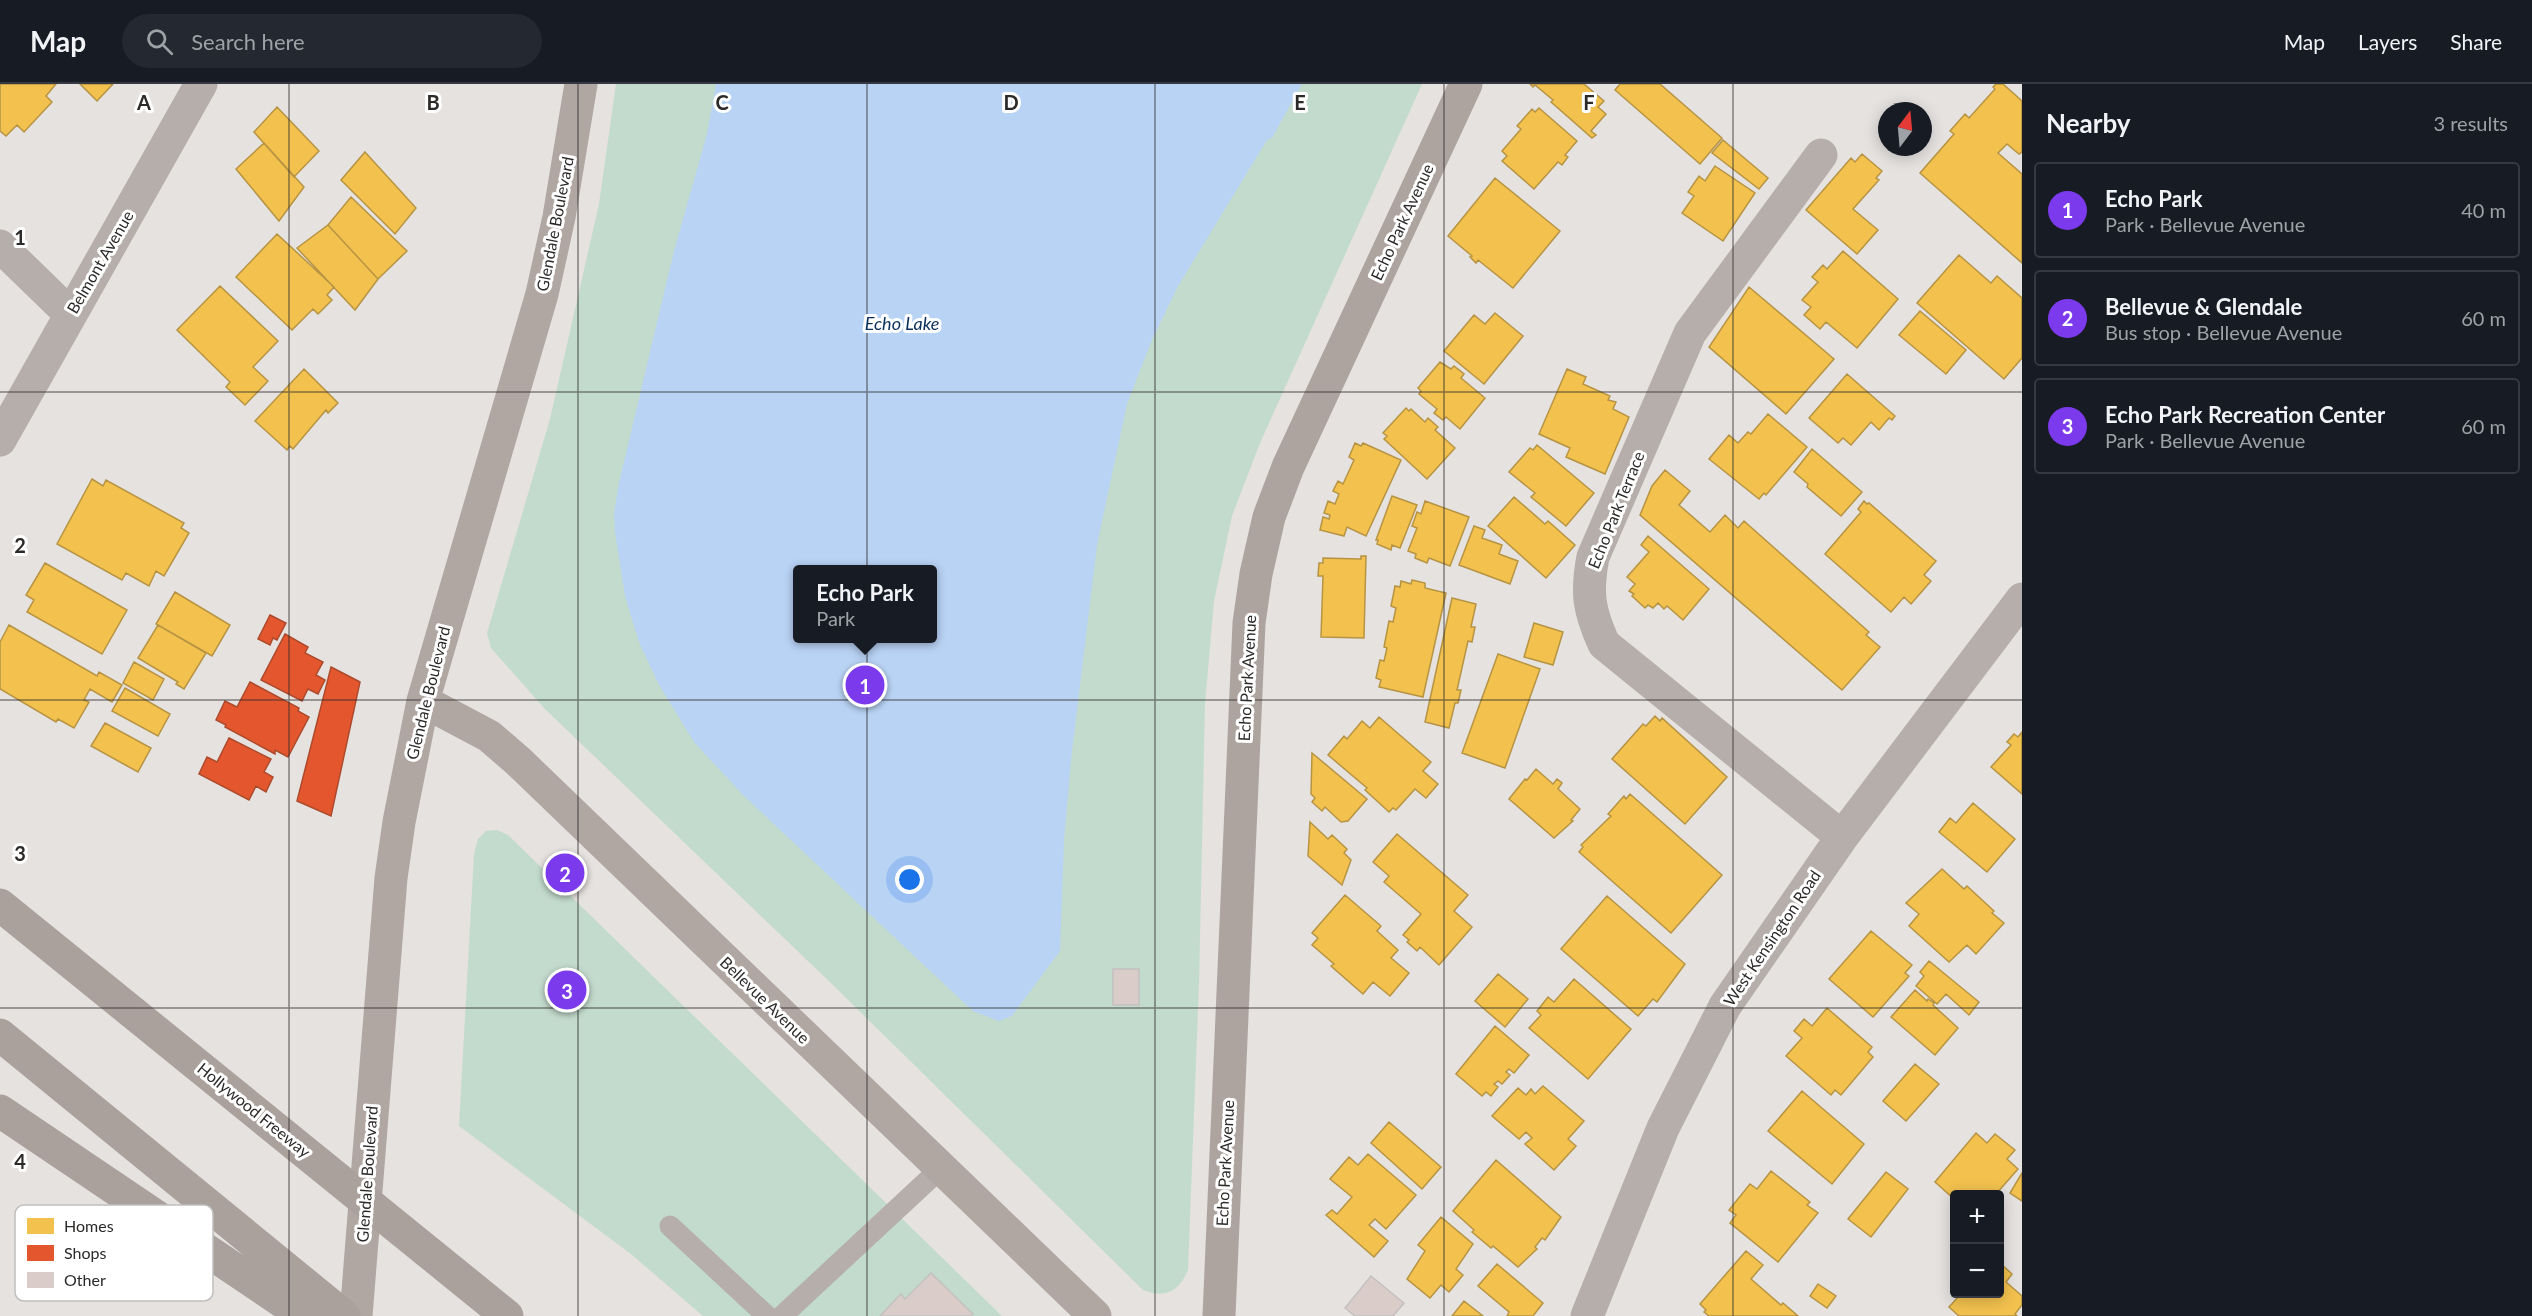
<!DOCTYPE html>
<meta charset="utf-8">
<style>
:root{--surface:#171b24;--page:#242831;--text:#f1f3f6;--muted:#9ea1a6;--line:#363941;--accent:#7c3aed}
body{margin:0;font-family:Lato,sans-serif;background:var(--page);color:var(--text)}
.controls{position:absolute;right:18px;bottom:18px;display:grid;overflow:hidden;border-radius:6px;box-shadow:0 3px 15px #0003}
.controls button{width:54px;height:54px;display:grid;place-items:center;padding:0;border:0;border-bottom:2px solid var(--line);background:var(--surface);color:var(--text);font:30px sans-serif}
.compass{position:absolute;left:1878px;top:18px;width:54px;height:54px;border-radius:50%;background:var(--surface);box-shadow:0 3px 15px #0003;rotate:16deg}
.you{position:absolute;left:910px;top:796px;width:21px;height:21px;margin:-15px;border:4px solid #fff;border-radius:50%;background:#1a73e8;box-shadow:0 0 0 9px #1a73e833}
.badge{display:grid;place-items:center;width:39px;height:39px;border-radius:50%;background:var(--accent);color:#fff;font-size:20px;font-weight:700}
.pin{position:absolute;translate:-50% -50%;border:3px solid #fff;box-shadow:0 2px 6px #0006}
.popup{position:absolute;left:793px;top:481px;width:144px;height:78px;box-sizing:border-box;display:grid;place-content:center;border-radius:6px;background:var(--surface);filter:drop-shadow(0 2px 4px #0005);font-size:20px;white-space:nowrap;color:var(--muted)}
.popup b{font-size:22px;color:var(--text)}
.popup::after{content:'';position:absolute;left:50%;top:100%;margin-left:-12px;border:12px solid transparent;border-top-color:var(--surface)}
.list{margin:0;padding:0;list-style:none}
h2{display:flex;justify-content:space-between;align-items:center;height:78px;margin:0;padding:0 24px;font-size:26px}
h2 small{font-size:20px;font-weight:400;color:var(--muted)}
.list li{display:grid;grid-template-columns:39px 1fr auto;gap:18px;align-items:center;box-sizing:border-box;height:96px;margin:0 12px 12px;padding:0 12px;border:2px solid var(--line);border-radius:6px}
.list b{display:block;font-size:22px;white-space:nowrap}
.list p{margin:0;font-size:20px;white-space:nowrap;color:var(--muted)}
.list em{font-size:20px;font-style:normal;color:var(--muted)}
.icon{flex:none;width:33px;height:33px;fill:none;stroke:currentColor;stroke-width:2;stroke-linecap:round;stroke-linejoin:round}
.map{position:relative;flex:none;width:2022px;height:1232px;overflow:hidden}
header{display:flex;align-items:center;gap:36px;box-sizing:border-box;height:84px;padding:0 30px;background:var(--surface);border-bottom:2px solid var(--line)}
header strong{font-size:28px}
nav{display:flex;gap:33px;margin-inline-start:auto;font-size:21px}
.search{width:420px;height:54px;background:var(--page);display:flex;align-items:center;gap:15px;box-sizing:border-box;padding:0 21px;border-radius:33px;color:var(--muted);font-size:22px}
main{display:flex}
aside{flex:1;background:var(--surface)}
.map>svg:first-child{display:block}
.green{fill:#c3dbcc;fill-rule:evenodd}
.water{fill:#b9d3f5;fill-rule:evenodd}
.homes{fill:#f2c14e;stroke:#b79443;stroke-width:1.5}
.shops{fill:#e4572e;stroke:#ad4a2c;stroke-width:1.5}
.building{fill:#daccc9;stroke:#c3c1c0;stroke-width:1.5}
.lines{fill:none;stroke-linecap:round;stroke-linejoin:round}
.lane{stroke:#b6aeaa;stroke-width:21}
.street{stroke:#b6aeaa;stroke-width:33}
.secondary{stroke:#aea49f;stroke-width:33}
.primary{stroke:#b0a6a2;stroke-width:33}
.highway{stroke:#aba19c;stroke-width:33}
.grid{fill:none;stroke:#2c2a29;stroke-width:1.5;stroke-opacity:0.55}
.labels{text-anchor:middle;stroke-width:6;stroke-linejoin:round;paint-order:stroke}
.street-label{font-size:16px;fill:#2c2a29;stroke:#fff}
.water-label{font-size:18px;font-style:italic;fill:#0a305c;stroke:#fff}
.key{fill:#fff;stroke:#c0bfbf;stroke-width:1.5}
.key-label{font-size:16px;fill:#2c2a29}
.grid-label{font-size:20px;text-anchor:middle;font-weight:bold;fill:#2c2a29;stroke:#fff;stroke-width:6;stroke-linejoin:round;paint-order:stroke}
</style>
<header>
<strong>Map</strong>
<div class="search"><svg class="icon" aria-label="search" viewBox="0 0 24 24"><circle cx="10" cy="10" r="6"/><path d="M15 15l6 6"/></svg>Search here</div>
<nav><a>Map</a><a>Layers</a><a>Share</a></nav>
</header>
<main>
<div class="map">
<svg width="2022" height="1232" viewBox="0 0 2022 1232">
<rect width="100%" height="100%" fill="#e5e2e0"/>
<path class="green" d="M 616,0 L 1422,0 L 1260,359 L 1232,432 L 1214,517 L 1205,620 L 1199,900 L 1188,1186 C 1179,1207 1166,1215 1143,1206 L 835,903 L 545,625 L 491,564 L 487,549 L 490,539 L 550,335 L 599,120 ZM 798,486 L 932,486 L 932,554 L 798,554 Z
M 497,746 L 508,751 L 1002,1232 L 703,1232 L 631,1170 L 459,1042 L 474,770 L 478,755 L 486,747 Z"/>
<path class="water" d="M 716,0 L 1302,0 L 1272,54 L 1267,56 L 1178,202 L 1151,258 L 1127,320 L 1097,461 L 1071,676 L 1064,756 L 1060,867 L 1012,932 L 999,937 L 973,927 L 744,712 L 694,658 L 658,599 L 639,558 L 625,512 L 615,448 L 614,429 L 619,399 L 674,167 L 707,50 ZM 798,486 L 932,486 L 932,554 L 798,554 Z"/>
<path class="homes" d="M 0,0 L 56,0 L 46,12 L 52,18 L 24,48 L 17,41 L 6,52 L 0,47 Z
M 80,0 L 113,0 L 97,17 Z
M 1530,0 L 1584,0 L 1604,17 L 1598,23 L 1606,30 L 1591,47 L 1596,51 L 1592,54 L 1551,18 L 1553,16 L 1535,1 L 1533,3 Z
M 1620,0 L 1660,0 L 1722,54 L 1700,80 L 1615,6 Z
M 1996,0 L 2003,0 L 2022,17 L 2022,68 L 2019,70 L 2007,60 L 1998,69 L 2022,90 L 2022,179 L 1920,89 L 1954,50 L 1950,47 L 1965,30 L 1969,34 L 1995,5 L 1993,3 Z
M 277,23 L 319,67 L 294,93 L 254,48 Z
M 1539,24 L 1577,57 L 1565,71 L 1568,73 L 1562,81 L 1558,78 L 1534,105 L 1502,77 L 1507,72 L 1502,67 L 1521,45 L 1517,42 L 1532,25 L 1535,28 Z
M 1723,56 L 1768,94 L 1759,105 L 1712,69 Z
M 264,59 L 304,103 L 279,137 L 236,85 Z
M 365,68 L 416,124 L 395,150 L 341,96 Z
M 1862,70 L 1882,87 L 1876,94 L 1879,96 L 1853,125 L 1878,146 L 1857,170 L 1806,126 L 1851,74 L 1855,78 Z
M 1715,82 L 1755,109 L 1723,157 L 1682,129 L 1694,112 L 1688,108 L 1699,92 L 1705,97 Z
M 1495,94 L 1560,147 L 1513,204 L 1478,176 L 1476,179 L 1470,173 L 1472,172 L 1448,152 Z
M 351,113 L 407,167 L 378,195 L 328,141 Z
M 328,141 L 378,195 L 355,226 L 297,164 Z
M 277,150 L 334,203 L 327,211 L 332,216 L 318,230 L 313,225 L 292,246 L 236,193 Z
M 1843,167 L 1898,215 L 1857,264 L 1826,238 L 1820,245 L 1804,231 L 1811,223 L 1802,216 L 1818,198 L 1812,193 L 1823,181 L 1827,185 Z
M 1959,171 L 1991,199 L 1997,192 L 2022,214 L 2022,274 L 2004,295 L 1917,219 Z
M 220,202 L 278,257 L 253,283 L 268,297 L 245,321 L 226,303 L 230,298 L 177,246 Z
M 1749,203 L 1834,275 L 1786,330 L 1709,263 Z
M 1920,227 L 1966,266 L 1946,290 L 1899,251 Z
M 1495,229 L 1523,252 L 1484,300 L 1444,267 L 1474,231 L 1485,240 Z
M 1440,278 L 1451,285 L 1454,282 L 1464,290 L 1461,294 L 1485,314 L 1460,345 L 1446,333 L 1443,336 L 1434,329 L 1437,325 L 1419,310 L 1421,307 L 1418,304 Z
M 304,285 L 338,319 L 328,329 L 326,326 L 293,365 L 290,362 L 287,366 L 255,337 Z
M 1567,285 L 1586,293 L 1583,300 L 1610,312 L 1608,316 L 1616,318 L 1613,325 L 1629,333 L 1605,390 L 1566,373 L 1570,364 L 1539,350 Z
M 1847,290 L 1895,332 L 1892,336 L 1889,334 L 1879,346 L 1871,338 L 1851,361 L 1843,354 L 1838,359 L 1809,334 Z
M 1406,324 L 1409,327 L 1411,325 L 1425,338 L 1428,334 L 1438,343 L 1435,346 L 1455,364 L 1427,395 L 1384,355 L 1387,352 L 1383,349 Z
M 1768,330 L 1807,363 L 1766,411 L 1764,409 L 1759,415 L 1709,375 L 1729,351 L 1738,359 L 1748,348 L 1751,350 Z
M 1355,359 L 1361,362 L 1363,359 L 1401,376 L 1366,452 L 1347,443 L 1344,452 L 1320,446 L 1323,433 L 1329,435 L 1330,431 L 1324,429 L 1328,417 L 1335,420 L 1339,410 L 1333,407 L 1338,397 L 1343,400 L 1354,376 L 1349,373 Z
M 1537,361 L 1594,409 L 1566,442 L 1531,413 L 1535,409 L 1509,388 L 1530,364 L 1533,366 Z
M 1812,365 L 1862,408 L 1841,432 L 1807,403 L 1808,400 L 1794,388 Z
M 1665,386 L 1690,407 L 1679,421 L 1710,448 L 1725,431 L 1738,444 L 1744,437 L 1869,548 L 1866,551 L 1880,563 L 1842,606 L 1640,431 L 1652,402 Z
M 92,395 L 103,402 L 106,396 L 184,439 L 181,444 L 189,449 L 164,492 L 156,487 L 149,502 L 126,489 L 122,496 L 57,460 Z
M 1392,412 L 1417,421 L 1400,464 L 1392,461 L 1391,466 L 1377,460 L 1378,456 L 1376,456 Z
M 1514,413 L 1545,440 L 1548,437 L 1575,461 L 1546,494 L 1488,442 Z
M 1425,417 L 1469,433 L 1450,482 L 1429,474 L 1427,479 L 1415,474 L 1416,470 L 1408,467 L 1417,444 L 1412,442 L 1417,428 L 1421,430 Z
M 1864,417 L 1867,420 L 1869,419 L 1936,477 L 1924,491 L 1931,497 L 1911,520 L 1904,513 L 1891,528 L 1825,470 L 1861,428 L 1858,425 Z
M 1474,442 L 1485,446 L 1482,454 L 1502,461 L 1499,470 L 1518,477 L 1510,500 L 1459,481 Z
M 1648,452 L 1709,505 L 1683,536 L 1667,522 L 1664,525 L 1658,519 L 1653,524 L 1648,521 L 1645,524 L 1632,512 L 1634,510 L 1629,507 L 1635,500 L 1627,493 L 1649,468 L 1641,461 Z
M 1361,472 L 1366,472 L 1364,554 L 1321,553 L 1323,492 L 1318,492 L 1319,479 L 1323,479 L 1323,474 L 1361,475 Z
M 45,479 L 127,526 L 102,570 L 27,528 L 34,516 L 26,511 Z
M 1412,496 L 1425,499 L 1425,504 L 1446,509 L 1423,613 L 1379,603 L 1381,596 L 1376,594 L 1380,576 L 1384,577 L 1387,564 L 1384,563 L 1389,537 L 1393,538 L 1396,524 L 1391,522 L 1395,502 L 1400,503 L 1401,497 L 1411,500 Z
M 175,508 L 230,541 L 212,572 L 156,540 Z
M 1452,514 L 1476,520 L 1471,543 L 1475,543 L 1472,558 L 1468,557 L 1457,606 L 1461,606 L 1458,619 L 1455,619 L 1449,644 L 1425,638 Z
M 1534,539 L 1563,548 L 1553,581 L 1524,573 Z
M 9,541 L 97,592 L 99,588 L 122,601 L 112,618 L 90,605 L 84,616 L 89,618 L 74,644 L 58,635 L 56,638 L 0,605 L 0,558 Z
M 158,541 L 206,569 L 184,605 L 176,600 L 178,598 L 138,574 Z
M 1498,570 L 1540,585 L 1505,684 L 1462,669 Z
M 134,578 L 164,595 L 153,616 L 123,599 Z
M 125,604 L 170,630 L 158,652 L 112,627 Z
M 1655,632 L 1660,637 L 1662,634 L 1727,693 L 1685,740 L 1612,675 L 1643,640 L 1646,642 Z
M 1379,633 L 1431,678 L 1423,687 L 1438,700 L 1426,714 L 1415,705 L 1396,726 L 1393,724 L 1389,728 L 1365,706 L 1367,704 L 1328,671 L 1344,652 L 1347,655 L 1362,637 L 1370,644 Z
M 105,639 L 151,664 L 138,688 L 91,662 Z
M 2022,648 L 2022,710 L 1991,683 L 2011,661 L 2007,658 L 2014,650 L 2018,653 Z
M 1312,669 L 1367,715 L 1348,737 L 1341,738 L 1325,723 L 1322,727 L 1312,718 L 1315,714 L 1311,710 Z
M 1536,685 L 1553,700 L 1557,695 L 1562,699 L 1558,705 L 1580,725 L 1571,736 L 1573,737 L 1554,754 L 1509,715 L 1525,695 L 1527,696 Z
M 1630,710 L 1722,791 L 1671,849 L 1579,768 L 1583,763 L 1581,761 L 1611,732 L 1608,730 L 1624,712 L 1626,715 Z
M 1973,719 L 2015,755 L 1987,788 L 1939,748 L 1950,734 L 1956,739 Z
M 1310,738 L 1328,755 L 1332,751 L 1347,765 L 1344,769 L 1351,776 L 1342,801 L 1308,772 Z
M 1397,750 L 1468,811 L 1454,827 L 1472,843 L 1439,881 L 1420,863 L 1417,867 L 1407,858 L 1409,856 L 1403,851 L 1421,830 L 1384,798 L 1389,792 L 1373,778 Z
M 1942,785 L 1964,805 L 1967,802 L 1994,827 L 1992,829 L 2004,839 L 1976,870 L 1967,861 L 1949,878 L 1909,842 L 1919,830 L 1906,819 Z
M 1345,811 L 1381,842 L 1377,847 L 1398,866 L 1391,874 L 1409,889 L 1390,912 L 1373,898 L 1363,910 L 1331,882 L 1334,880 L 1312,861 L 1318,854 L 1312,849 Z
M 1607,812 L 1685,880 L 1657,918 L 1653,915 L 1638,932 L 1561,865 Z
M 1871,847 L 1912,881 L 1905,889 L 1909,892 L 1873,933 L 1829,895 Z
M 1929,877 L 1979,918 L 1969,931 L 1946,910 L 1937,920 L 1916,902 L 1924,892 L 1920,888 Z
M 1498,890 L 1528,915 L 1505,943 L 1475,917 Z
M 1574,895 L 1631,945 L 1588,995 L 1529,944 L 1541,931 L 1537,927 L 1548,913 L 1554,918 Z
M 1915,906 L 1927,917 L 1928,915 L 1934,919 L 1933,921 L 1958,944 L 1935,971 L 1891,933 Z
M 1827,924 L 1872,963 L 1868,968 L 1873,973 L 1841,1011 L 1835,1006 L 1831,1011 L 1786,972 L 1802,954 L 1794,947 L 1804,935 L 1812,942 Z
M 1495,942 L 1529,971 L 1514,989 L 1509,985 L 1506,988 L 1510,991 L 1502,1000 L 1498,997 L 1494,1000 L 1498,1003 L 1491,1012 L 1486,1008 L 1482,1012 L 1456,990 Z
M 1915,980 L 1939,1000 L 1906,1037 L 1883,1017 Z
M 1543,1002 L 1584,1037 L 1568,1055 L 1576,1062 L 1554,1086 L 1525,1060 L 1532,1054 L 1526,1048 L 1519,1055 L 1492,1032 L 1518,1004 L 1526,1011 L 1531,1005 L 1535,1010 Z
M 1802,1007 L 1864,1060 L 1832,1100 L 1768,1047 Z
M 1389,1038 L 1441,1083 L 1422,1105 L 1371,1059 Z
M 1976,1049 L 1987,1059 L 1995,1050 L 2015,1066 L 2007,1075 L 2018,1085 L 1996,1110 L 1954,1110 L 1954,1115 L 1935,1098 Z
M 1368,1070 L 1416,1111 L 1386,1145 L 1375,1135 L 1369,1141 L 1388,1157 L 1374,1173 L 1326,1131 L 1332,1126 L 1337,1130 L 1352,1113 L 1330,1095 L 1349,1073 L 1358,1081 Z
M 1496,1076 L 1561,1133 L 1545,1156 L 1542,1154 L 1535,1163 L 1537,1165 L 1518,1183 L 1493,1162 L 1491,1164 L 1472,1148 L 1474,1146 L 1453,1127 Z
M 1771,1087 L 1810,1118 L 1807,1121 L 1818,1129 L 1778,1178 L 1730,1139 L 1736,1131 L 1729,1126 L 1750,1100 L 1757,1105 Z
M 1886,1088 L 1908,1105 L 1871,1153 L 1848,1135 Z
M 2022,1089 L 2022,1117 L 2010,1109 Z
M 1441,1133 L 1473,1160 L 1456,1185 L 1463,1191 L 1449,1208 L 1441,1201 L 1430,1214 L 1407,1195 L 1425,1167 L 1418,1161 Z
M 1746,1167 L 1763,1181 L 1751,1195 L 1781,1221 L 1783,1219 L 1798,1232 L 1709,1232 L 1704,1228 L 1706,1226 L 1700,1220 Z
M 2000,1179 L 2012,1190 L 2006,1198 L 2022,1212 L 2022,1221 L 2015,1230 L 2017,1232 L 1959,1232 L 1949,1223 L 1961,1210 L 2000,1210 Z
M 1497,1180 L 1543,1219 L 1533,1232 L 1507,1232 L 1509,1228 L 1478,1202 Z
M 1818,1200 L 1836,1212 L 1827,1224 L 1810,1212 Z
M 1464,1217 L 1483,1232 L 1452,1232 Z"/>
<path class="shops" d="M 270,531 L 286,539 L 277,556 L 273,554 L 270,561 L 258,555 Z
M 285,550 L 308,563 L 305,569 L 323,578 L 316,591 L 325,596 L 318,610 L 308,605 L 302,617 L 261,596 Z
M 331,583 L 360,598 L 331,732 L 297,717 Z
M 250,598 L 299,624 L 298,627 L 309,633 L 288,673 L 275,666 L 275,670 L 225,643 L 226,641 L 216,636 L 225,617 L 237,623 Z
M 229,654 L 271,675 L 264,688 L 273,693 L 266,708 L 256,702 L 249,716 L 199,690 L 207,673 L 217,678 Z"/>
<path class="building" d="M 1113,885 L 1139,885 L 1139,921 L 1113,921 Z
M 931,1189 L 973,1230 L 971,1232 L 880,1232 L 901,1210 L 905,1215 Z
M 1371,1192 L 1404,1219 L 1393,1232 L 1355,1232 L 1345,1224 Z"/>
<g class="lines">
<path class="lane" d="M 670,1142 L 767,1232
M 782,1232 L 940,1085"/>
<path class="street" d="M 1821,71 L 1690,249 L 1593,473 C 1586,509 1589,527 1604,560 L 1842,753
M 0,162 L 70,230
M 0,356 L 201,0
M 1587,1232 L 1663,1044 L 1725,922 L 1842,753 L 2022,515"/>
<path class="secondary" d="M 1219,1232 L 1249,539 L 1256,490 L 1269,433 L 1288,383 L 1466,0"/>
<path class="primary" d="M 423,617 L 489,652 L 518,677 L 1095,1232
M 356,1232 L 391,794 L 399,738 L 423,617 L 542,210 L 559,133 L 581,0"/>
<path class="highway" d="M 0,821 L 507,1232
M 0,951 L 344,1232
M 0,1027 L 304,1232"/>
</g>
<path class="grid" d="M 289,0 L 289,1232M 578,0 L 578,1232M 867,0 L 867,1232M 1155,0 L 1155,1232M 1444,0 L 1444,1232M 1733,0 L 1733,1232M 0,308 L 2022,308M 0,616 L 2022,616M 0,924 L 2022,924"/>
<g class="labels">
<g class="street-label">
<text transform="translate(1402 138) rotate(-65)" y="6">Echo Park Avenue</text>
<text transform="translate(555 140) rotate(-79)" y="6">Glendale Boulevard</text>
<text transform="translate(100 178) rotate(-60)" y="6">Belmont Avenue</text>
<text transform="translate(1616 426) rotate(-68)" y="6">Echo Park Terrace</text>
<text transform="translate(1247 594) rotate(-87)" y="6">Echo Park Avenue</text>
<text transform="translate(428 609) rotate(-76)" y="6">Glendale Boulevard</text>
<text transform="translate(1772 854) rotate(-56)" y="6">West Kensington Road</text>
<text transform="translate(765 916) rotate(44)" y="6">Bellevue Avenue</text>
<text transform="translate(254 1026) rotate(39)" y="6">Hollywood Freeway</text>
<text transform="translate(1225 1079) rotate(-87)" y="6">Echo Park Avenue</text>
<text transform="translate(367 1090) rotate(-86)" y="6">Glendale Boulevard</text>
</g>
<g class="water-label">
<text x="902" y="246">Echo Lake</text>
</g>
</g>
<rect x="15" y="1121" width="198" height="96" rx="9" class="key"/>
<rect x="27" y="1134" width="27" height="16" fill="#f2c14e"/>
<rect x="27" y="1161" width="27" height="16" fill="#e4572e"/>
<rect x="27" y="1188" width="27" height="16" fill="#daccc9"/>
<g class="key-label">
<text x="64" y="1148">Homes</text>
<text x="64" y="1175">Shops</text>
<text x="64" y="1202">Other</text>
</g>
<g class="grid-label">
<text x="144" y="26">A</text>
<text x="433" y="26">B</text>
<text x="722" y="26">C</text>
<text x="1011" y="26">D</text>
<text x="1300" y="26">E</text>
<text x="1589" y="26">F</text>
<text x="20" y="161">1</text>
<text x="20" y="469">2</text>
<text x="20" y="777">3</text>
<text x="20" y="1085">4</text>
</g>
</svg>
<div class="controls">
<button>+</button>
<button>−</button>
</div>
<svg class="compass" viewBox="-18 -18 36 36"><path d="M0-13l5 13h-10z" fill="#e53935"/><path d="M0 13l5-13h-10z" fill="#9ea1a6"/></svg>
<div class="you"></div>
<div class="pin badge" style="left:865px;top:601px">1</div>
<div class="popup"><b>Echo Park</b>Park</div>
<div class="pin badge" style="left:565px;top:789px">2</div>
<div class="pin badge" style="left:567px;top:906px">3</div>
</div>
<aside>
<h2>Nearby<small>3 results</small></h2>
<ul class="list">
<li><span class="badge">1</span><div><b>Echo Park</b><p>Park · Bellevue Avenue</p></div><em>40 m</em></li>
<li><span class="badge">2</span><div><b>Bellevue &amp; Glendale</b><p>Bus stop · Bellevue Avenue</p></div><em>60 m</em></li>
<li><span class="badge">3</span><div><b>Echo Park Recreation Center</b><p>Park · Bellevue Avenue</p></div><em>60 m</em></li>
</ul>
</aside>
</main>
